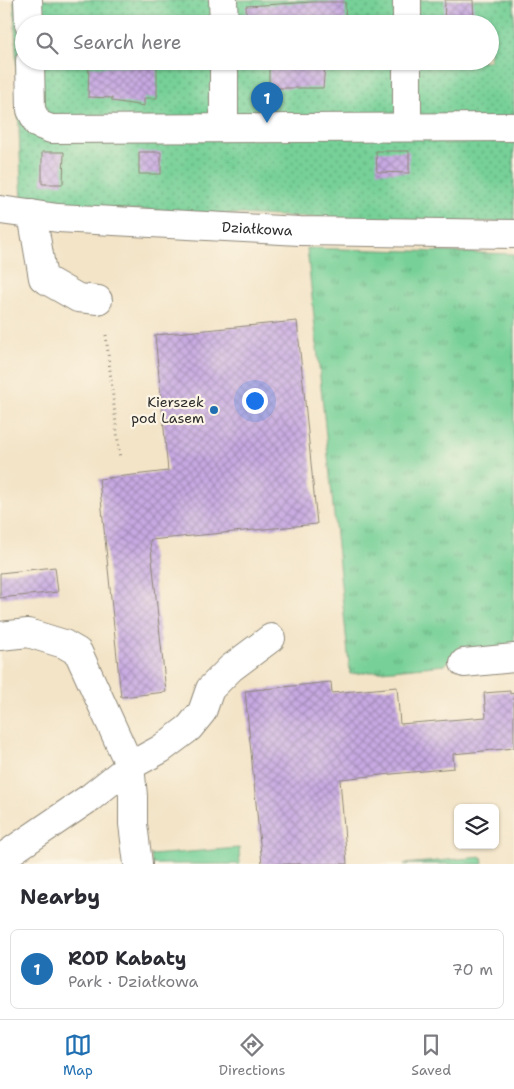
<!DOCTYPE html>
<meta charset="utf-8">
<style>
:root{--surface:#fff;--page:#f7f7f7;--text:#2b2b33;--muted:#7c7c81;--line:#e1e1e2;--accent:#1f6fb2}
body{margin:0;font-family:"Shantell Sans",sans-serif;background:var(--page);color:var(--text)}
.controls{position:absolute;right:15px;bottom:15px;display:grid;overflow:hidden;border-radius:8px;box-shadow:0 1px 4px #0004}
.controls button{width:45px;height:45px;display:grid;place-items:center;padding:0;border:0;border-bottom:1px solid var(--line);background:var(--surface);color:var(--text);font:25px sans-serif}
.you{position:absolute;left:254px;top:400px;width:18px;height:18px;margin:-12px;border:4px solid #fff;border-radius:50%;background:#1a73e8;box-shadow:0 0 0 8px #1a73e833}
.badge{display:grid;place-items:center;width:32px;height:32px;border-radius:50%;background:var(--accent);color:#fff;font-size:16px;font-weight:700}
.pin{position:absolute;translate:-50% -41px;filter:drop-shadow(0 1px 2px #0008)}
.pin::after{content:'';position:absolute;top:26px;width:18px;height:15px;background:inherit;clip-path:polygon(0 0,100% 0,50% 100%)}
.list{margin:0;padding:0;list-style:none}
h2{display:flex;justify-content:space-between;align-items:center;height:65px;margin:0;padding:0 20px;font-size:21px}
h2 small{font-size:16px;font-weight:400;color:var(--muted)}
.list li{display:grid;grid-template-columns:32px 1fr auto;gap:15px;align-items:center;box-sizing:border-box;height:80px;margin:0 10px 10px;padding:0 10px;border:1px solid var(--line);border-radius:8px}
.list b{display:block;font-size:19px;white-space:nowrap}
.list p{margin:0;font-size:16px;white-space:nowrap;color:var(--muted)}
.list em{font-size:16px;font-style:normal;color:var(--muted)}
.icon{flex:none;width:28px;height:28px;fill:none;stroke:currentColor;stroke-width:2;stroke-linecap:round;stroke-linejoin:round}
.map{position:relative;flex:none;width:514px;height:864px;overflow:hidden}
.search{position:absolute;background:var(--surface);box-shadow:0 1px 4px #0004;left:15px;right:15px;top:15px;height:55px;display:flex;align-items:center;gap:12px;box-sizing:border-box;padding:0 18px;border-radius:28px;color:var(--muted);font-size:19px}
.sheet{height:155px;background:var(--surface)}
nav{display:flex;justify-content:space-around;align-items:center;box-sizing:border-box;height:70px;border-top:1px solid var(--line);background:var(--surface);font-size:14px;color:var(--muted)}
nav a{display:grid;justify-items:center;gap:2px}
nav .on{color:var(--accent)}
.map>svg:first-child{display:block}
.grass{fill:url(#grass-tufts);stroke:#507e61}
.garden{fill:url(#garden-dots);stroke:#507e61;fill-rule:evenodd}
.pitch{fill:#76d097;stroke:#507e61}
.building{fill:url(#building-cross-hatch)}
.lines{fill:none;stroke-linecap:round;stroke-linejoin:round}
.minor-casing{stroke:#8f8879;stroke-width:30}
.path{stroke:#8f8879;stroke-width:3;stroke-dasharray:1 4;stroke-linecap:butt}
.minor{stroke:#fff;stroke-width:28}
.poi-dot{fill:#1f6fb2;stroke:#fcf5e5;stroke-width:2}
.labels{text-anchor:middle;stroke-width:4.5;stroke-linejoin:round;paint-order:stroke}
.street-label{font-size:14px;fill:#2b2b2b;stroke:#fcf5e5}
.poi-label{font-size:14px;fill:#2b2b2b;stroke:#fcf5e5;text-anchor:end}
</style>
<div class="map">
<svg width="514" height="864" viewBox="0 0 514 864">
<defs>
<pattern id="grass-tufts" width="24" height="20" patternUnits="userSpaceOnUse" patternTransform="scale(1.25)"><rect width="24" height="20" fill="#76d097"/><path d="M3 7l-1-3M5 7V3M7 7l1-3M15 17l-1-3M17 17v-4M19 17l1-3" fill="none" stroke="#61a97b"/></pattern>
<pattern id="garden-dots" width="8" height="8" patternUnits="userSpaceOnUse" patternTransform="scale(1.25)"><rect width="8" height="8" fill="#76d097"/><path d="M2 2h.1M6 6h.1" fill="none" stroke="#61a97b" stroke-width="1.8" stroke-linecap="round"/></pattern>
<pattern id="building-cross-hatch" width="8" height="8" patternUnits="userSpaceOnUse" patternTransform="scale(1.25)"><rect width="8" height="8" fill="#c7a9e2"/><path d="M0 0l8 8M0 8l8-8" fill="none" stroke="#a28ab7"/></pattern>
</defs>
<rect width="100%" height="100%" fill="#fcf5e5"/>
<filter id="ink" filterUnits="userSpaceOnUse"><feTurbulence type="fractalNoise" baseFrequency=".02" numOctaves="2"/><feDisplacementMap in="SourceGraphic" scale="10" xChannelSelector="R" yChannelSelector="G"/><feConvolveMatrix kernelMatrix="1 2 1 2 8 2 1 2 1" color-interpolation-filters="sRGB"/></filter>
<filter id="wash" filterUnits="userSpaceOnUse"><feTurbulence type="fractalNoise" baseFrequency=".0096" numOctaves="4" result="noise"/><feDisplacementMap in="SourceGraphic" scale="20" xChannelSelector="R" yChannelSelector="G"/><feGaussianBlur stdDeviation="1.12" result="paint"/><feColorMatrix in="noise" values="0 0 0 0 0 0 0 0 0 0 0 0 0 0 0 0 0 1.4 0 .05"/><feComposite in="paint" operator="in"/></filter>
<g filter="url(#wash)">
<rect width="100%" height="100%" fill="#f3e4c7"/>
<path class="grass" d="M 307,248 L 514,254 L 514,647 L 471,651 L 461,645 L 445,665 L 350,674 Z
M 482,857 L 483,864 L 404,864 Z"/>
<path class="garden" d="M 14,0 L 514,0 L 514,222 L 396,221 L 22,205 ZM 24,24 L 490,24 L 490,61 L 24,61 Z"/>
<path class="pitch" d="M 239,848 L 240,864 L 152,864 L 151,855 Z"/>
<g id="blocks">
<path class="building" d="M 445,0 L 473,0 L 474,24 L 444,24 Z
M 313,2 L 345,2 L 346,24 L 247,24 L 246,6 Z
M 269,62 L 325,65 L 323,88 L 269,88 Z
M 89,67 L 157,67 L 157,98 L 144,98 L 144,106 L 112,101 L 112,98 L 88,97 Z
M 376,151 L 409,151 L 409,173 L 377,172 Z
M 42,152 L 64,152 L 63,184 L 42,184 Z
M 139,152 L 161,152 L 161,174 L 139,174 Z
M 297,321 L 317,524 L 150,540 L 166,692 L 121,697 L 99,479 L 168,471 L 155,335 Z
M 55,567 L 58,592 L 0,598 L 0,573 Z
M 331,682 L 332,693 L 397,687 L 400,724 L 486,717 L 484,693 L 510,691 L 510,694 L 514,693 L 514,748 L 453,754 L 454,768 L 340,779 L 347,864 L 262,864 L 245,691 Z"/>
</g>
</g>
<g filter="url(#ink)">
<use href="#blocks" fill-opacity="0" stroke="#8f8879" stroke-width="1"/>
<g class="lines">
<g class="minor-casing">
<g id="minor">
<path d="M 28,0 L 29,24"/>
<path d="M 223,0 L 224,24"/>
<path d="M 407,24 L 407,0"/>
<path d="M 30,61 L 31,110 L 38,124 L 51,129 L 514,127"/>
<path d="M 224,61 L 224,128"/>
<path d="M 407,127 L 407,61"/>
<path id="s1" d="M 0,210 L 58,218 L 300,231 L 514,234"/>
<path d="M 32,214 L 43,278 L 78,298 L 98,300"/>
<path d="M 0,636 L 28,633 L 64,644 L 78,652 L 130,766 L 133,796 L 133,824 L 138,864"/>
<path d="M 464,663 L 514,658"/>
<path d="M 0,859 L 91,797 L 130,766 L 161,749 L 189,728 L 202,712 L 210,689 L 231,668 L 271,638"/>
</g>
</g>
<path class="path" d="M 106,335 L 120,459"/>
<use href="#minor" class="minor"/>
</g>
</g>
<circle class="poi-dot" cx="214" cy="410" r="5"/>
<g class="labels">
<g class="street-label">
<text dy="5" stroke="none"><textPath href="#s1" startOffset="258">Działkowa</textPath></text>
</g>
<g class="poi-label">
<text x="204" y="407">Kierszek<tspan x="204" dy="16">pod Lasem</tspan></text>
</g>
</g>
</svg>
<div class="controls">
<button><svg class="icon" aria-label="layers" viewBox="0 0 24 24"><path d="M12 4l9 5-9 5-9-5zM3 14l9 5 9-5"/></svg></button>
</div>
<div class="you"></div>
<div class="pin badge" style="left:267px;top:123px">1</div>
<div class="search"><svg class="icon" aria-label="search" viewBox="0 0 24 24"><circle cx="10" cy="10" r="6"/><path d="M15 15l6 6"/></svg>Search here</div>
</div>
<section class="sheet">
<h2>Nearby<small></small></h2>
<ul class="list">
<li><span class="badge">1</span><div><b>ROD Kabaty</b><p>Park · Działkowa</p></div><em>70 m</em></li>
</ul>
</section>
<nav>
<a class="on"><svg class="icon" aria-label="map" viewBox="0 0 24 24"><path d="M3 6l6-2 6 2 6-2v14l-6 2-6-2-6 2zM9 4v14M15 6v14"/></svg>Map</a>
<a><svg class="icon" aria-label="directions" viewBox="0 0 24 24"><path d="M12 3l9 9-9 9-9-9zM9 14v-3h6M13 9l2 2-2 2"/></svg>Directions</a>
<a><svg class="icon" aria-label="saved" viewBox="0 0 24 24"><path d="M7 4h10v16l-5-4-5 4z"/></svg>Saved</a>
</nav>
